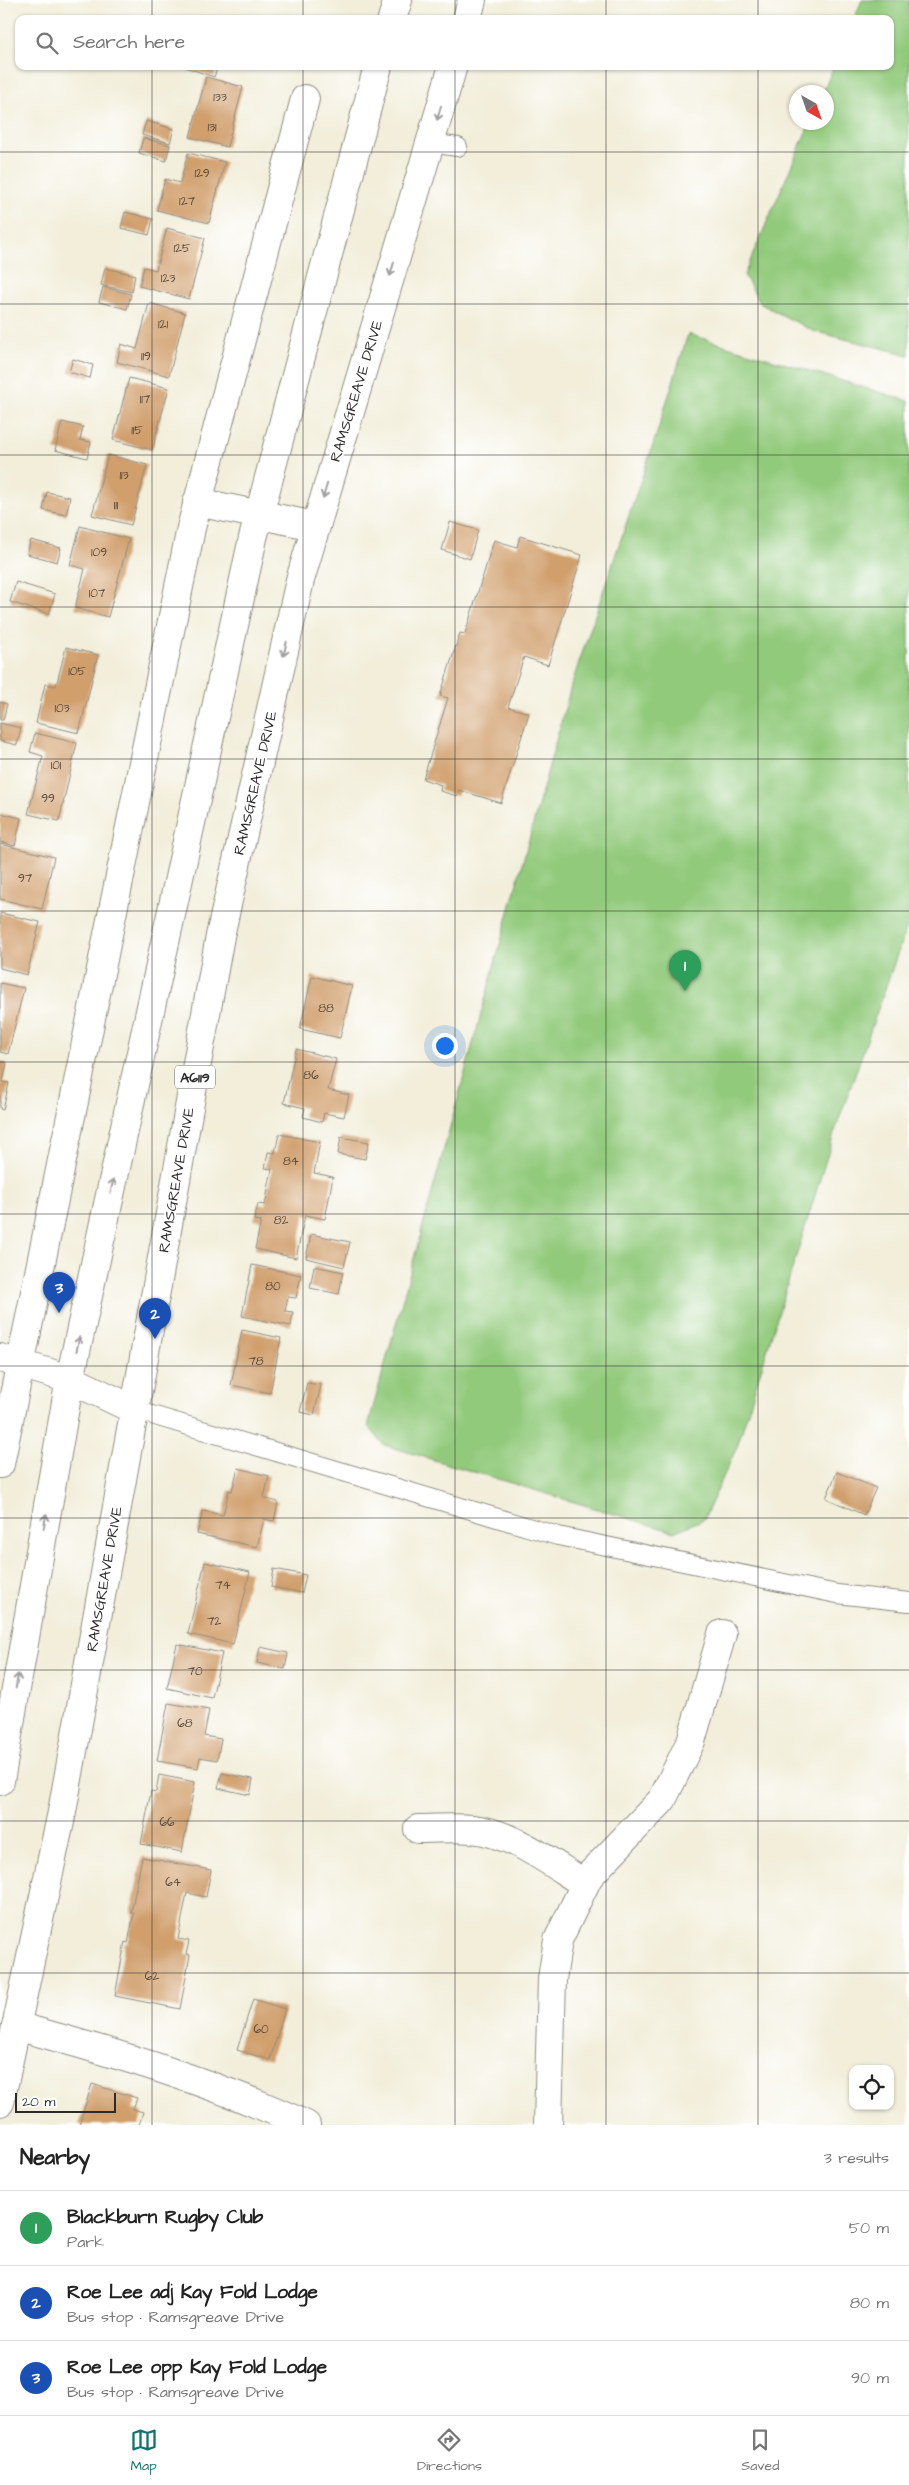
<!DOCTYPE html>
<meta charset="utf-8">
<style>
:root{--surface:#fff;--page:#f6f6f6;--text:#222;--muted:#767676;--line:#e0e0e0;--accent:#0f766e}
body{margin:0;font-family:"Architects Daughter",sans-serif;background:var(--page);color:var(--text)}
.controls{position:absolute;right:15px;bottom:15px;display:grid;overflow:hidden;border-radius:10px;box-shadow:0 1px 4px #0004}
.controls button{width:45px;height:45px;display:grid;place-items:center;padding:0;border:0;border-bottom:1px solid var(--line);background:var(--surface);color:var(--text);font:25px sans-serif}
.compass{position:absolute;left:789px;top:85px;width:45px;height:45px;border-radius:50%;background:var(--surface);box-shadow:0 1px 4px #0004;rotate:140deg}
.scale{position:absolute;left:15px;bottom:12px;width:101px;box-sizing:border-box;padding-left:5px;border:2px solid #2b2b2b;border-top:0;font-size:14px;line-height:18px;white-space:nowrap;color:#2b2b2b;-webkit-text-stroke:4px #fff;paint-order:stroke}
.you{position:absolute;left:444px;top:1045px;width:18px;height:18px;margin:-12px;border:4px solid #fff;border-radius:50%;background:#1a73e8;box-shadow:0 0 0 8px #1a73e833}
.badge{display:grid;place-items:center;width:32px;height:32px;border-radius:50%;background:var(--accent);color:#fff;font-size:16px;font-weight:700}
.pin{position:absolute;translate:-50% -41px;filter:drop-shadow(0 1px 2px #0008)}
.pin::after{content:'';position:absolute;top:26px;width:18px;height:15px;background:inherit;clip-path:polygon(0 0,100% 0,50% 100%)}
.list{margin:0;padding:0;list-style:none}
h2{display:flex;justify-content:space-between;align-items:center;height:65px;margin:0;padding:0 20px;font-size:21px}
h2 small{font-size:16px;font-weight:400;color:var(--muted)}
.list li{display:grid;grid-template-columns:32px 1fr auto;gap:15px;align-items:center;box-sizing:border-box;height:75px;padding:0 20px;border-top:1px solid var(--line)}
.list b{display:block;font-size:19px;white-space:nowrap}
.list p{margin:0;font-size:16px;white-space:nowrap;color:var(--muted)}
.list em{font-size:16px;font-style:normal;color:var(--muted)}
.icon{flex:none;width:28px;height:28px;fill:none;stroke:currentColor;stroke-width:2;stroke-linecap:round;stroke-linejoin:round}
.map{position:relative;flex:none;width:909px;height:2125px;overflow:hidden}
.search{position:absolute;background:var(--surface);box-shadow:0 1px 4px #0004;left:15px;right:15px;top:15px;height:55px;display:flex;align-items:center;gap:12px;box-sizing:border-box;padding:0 18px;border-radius:10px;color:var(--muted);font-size:19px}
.sheet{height:290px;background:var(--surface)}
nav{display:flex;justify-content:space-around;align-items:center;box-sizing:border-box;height:70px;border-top:1px solid var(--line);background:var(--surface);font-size:14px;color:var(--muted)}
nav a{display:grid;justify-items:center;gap:2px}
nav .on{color:var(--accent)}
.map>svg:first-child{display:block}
.green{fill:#92ca7c;stroke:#5e7a54}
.building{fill:#d09f6c}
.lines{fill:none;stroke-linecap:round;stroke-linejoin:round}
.lane-casing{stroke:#8e8c82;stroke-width:20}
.street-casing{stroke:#8e8c82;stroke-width:30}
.highway-casing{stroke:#8e8c82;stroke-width:30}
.lane{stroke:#fff;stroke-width:18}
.street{stroke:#fff;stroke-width:28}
.highway{stroke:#fff;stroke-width:28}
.oneway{stroke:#a0a0a0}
.grid{fill:none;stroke:#2b2b2b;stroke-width:1;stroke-opacity:0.55}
.labels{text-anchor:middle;stroke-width:4;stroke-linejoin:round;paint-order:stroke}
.number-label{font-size:12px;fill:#54483b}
.shield{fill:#fff;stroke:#6b6b6b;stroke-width:1}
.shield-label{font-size:14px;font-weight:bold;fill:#2b2b2b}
.street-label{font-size:15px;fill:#2b2b2b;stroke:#fff}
</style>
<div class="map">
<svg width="909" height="2125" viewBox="0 0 909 2125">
<rect width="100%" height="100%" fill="#fff"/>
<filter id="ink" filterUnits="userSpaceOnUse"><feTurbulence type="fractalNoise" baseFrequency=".02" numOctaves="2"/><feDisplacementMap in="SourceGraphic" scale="10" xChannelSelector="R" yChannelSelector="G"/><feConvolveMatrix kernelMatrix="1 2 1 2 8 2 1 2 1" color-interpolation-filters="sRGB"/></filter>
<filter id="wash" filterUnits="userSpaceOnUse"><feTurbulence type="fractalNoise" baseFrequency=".0096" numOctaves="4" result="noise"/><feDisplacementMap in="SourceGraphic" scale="20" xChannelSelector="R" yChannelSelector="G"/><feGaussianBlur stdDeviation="1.12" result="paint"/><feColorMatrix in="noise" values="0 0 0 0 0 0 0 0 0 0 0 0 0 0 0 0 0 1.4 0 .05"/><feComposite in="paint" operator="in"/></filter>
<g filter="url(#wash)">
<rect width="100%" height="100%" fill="#f2eeda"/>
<path class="green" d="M 862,0 L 909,0 L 909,355 L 813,331 L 761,304 L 744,275 L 810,123 L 826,122 L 826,92 L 823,92 L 834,66 L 890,66 L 890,19 L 854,19 Z
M 688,334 L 909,401 L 909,921 L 834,1134 L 737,1447 L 704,1519 L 674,1532 L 384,1445 L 368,1426 L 571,686 L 657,433 Z"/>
<g id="blocks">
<path class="building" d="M 182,66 L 218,66 L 214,77 Z
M 206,77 L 243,87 L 227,147 L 190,137 Z
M 146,121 L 174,129 L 170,143 L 142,135 Z
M 143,138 L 170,145 L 166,161 L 139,153 Z
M 188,153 L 225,162 L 209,223 L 157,210 L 165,179 L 180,183 Z
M 125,212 L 153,219 L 149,235 L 121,228 Z
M 167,228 L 205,238 L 189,299 L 139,286 L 144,267 L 156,270 Z
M 105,268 L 135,275 L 132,292 L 101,285 Z
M 103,287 L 131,294 L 127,309 L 99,302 Z
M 149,303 L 185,313 L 169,376 L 117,362 L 121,344 L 137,349 Z
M 73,359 L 93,365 L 90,378 L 69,372 Z
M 129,378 L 169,388 L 152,450 L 113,440 Z
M 62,422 L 83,427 L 80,440 L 91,442 L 87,458 L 55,450 Z
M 108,455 L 147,465 L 131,525 L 92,515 Z
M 47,492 L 70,497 L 66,515 L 43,510 Z
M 450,522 L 478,530 L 470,559 L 442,550 Z
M 80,526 L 129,539 L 108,617 L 75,608 L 85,569 L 70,565 Z
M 520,536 L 582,555 L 548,665 L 524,657 L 508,707 L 529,713 L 501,803 L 459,790 L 457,796 L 440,791 L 441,785 L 423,779 L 448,698 L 440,696 L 460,633 L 465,634 L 494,540 L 517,547 Z
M 31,540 L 61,548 L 57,562 L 27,554 Z
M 16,582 L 55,594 L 49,614 L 10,602 Z
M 66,647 L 98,655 L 79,733 L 36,723 L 45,684 L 56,686 Z
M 0,702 L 7,704 L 3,720 L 0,720 Z
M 0,723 L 21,728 L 17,745 L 0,741 Z
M 35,733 L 77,743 L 59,821 L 28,814 L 43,756 L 30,752 Z
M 0,813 L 21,818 L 15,846 L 0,842 Z
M 0,844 L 54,857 L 42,909 L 0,899 Z
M 0,913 L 40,922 L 27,975 L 0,968 Z
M 312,976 L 352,986 L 340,1038 L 300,1029 Z
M 0,983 L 24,988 L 8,1054 L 0,1052 Z
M 296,1049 L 336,1059 L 328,1090 L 349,1095 L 344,1117 L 324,1113 L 322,1122 L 303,1117 L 305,1108 L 284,1103 Z
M 0,1061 L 7,1063 L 3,1082 L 9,1083 L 3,1110 L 0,1109 Z
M 279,1134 L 320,1142 L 314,1173 L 333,1177 L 325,1219 L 305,1215 L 296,1258 L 255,1249 L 261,1221 L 254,1220 L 258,1204 L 265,1205 L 272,1169 L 265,1168 L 268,1152 L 275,1153 Z
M 341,1137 L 369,1142 L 365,1159 L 338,1154 Z
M 311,1234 L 350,1242 L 344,1267 L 306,1258 Z
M 252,1265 L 301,1275 L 296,1298 L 288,1297 L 285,1311 L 293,1312 L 291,1326 L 242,1316 Z
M 314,1266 L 343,1272 L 339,1294 L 310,1288 Z
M 242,1330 L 281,1338 L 270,1393 L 231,1385 Z
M 307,1383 L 321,1385 L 314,1415 L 300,1412 Z
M 238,1468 L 269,1476 L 264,1498 L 278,1502 L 274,1521 L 264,1519 L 257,1547 L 197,1534 L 203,1511 L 223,1515 L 229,1490 L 232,1491 Z
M 837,1472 L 876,1488 L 864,1515 L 826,1498 Z
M 205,1562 L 250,1572 L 233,1644 L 188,1634 Z
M 274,1569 L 306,1575 L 302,1593 L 271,1587 Z
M 177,1644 L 222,1653 L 212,1698 L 167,1688 Z
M 260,1647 L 288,1653 L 285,1669 L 257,1663 Z
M 168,1703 L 209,1710 L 204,1736 L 221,1739 L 217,1760 L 200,1757 L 198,1768 L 157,1761 Z
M 222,1773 L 253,1779 L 250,1795 L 218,1788 Z
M 159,1775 L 195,1782 L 182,1852 L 141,1844 L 151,1791 L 156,1792 Z
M 142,1857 L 211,1870 L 206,1897 L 187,1893 L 178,1939 L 189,1941 L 186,1954 L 190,1955 L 180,2009 L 115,1996 L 125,1942 L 128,1943 L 134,1913 L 131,1913 Z
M 253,1999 L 285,2009 L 270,2060 L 237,2050 Z
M 92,2084 L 137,2098 L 133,2109 L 143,2112 L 139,2125 L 79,2125 Z"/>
</g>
</g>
<g filter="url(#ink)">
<use href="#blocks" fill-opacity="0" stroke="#8e8c82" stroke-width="1"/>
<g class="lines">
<g class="lane-casing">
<path id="lane" d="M 430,143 L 458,147
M 135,1410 L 558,1536 L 837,1594 L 909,1602"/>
</g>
<g class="street-casing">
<path id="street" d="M 197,502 L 315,526
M 0,1358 L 70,1379 L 135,1410
M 0,1464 L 191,528 L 305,99
M 418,1829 C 436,1829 454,1827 472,1829 C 513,1833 551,1863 585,1884
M 16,2026 C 115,2053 213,2082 306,2125
M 548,2125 L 552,1979 L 558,1940 L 589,1876 L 662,1800 L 691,1741 L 722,1634"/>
</g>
<g class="highway-casing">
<path id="highway" d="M 392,19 L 398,0
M 467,19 L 472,0
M 0,1781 L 70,1379 L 253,538 L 378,66
M 0,2102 L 62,1812 L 220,936 L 300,580 L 453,66"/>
</g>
<use href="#lane" class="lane"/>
<use href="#street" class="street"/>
<use href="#highway" class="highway"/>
</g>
<defs><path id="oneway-shaft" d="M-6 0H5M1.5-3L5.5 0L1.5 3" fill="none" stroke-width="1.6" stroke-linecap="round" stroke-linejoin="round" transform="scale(1.25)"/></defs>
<g class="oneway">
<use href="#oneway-shaft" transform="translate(439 113) rotate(106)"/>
<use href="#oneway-shaft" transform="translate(392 269) rotate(107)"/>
<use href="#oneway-shaft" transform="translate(325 491) rotate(107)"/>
<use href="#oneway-shaft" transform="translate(285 649) rotate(103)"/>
<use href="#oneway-shaft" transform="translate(112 1186) rotate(-78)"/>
<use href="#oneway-shaft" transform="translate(78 1344) rotate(-78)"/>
<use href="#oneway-shaft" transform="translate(45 1521) rotate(-80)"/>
<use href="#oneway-shaft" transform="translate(17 1681) rotate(-80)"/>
</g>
</g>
<path class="grid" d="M 152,0 L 152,19M 303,0 L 303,19M 455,0 L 455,19M 606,0 L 606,19M 758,0 L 758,19M 152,66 L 152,2125M 303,66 L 303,2125M 455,66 L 455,2125M 606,66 L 606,2125M 758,66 L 758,2125M 0,152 L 909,152M 0,304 L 909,304M 0,455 L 909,455M 0,607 L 909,607M 0,759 L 909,759M 0,911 L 909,911M 0,1062 L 909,1062M 0,1214 L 909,1214M 0,1366 L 909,1366M 0,1518 L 909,1518M 0,1670 L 909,1670M 0,1821 L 909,1821M 0,1973 L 909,1973"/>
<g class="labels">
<g class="number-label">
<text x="220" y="101">133</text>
<text x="212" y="131">131</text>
<text x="202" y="177">129</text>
<text x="187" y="205">127</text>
<text x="182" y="252">125</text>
<text x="168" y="282">123</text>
<text x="163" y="328">121</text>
<text x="146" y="360">119</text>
<text x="145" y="403">117</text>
<text x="137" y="434">115</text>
<text x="124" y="479">113</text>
<text x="116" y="509">111</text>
<text x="99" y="556">109</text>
<text x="97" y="597">107</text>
<text x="77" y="675">105</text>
<text x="62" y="712">103</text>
<text x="56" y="769">101</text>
<text x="48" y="802">99</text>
<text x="25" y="882">97</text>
<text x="326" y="1012">88</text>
<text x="311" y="1079">86</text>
<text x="291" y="1165">84</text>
<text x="281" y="1224">82</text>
<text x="273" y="1290">80</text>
<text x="256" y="1365">78</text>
<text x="223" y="1589">74</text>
<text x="214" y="1625">72</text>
<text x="195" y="1675">70</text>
<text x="185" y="1727">68</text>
<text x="167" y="1826">66</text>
<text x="173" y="1886">64</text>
<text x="152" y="1980">62</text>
<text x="261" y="2033">60</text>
</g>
<rect class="shield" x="175" y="1065.5" width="40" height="23" rx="4"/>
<g class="shield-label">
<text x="195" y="1082">A6119</text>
</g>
<g class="street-label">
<text transform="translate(356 391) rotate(-73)" y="5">RAMSGREAVE DRIVE</text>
<text transform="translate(255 783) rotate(-77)" y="5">RAMSGREAVE DRIVE</text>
<text transform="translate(176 1180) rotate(-80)" y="5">RAMSGREAVE DRIVE</text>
<text transform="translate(104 1579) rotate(-80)" y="5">RAMSGREAVE DRIVE</text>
</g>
</g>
</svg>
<div class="controls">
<button><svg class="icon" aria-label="locate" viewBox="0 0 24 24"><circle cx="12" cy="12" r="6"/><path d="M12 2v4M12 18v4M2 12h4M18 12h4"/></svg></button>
</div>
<svg class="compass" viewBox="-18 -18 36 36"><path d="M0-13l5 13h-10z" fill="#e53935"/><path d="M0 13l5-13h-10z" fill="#767676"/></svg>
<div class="scale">20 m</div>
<div class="you"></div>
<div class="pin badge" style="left:685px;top:991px;background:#2e9e5b">1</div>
<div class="pin badge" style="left:155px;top:1339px;background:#1a4fb4">2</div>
<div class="pin badge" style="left:59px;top:1313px;background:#1a4fb4">3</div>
<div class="search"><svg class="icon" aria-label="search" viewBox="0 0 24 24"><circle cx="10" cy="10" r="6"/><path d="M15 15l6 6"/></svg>Search here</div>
</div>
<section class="sheet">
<h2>Nearby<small>3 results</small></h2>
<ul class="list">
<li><span class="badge" style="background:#2e9e5b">1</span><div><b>Blackburn Rugby Club</b><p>Park</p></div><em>50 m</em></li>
<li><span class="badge" style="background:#1a4fb4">2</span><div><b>Roe Lee adj Kay Fold Lodge</b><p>Bus stop · Ramsgreave Drive</p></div><em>80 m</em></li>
<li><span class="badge" style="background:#1a4fb4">3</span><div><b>Roe Lee opp Kay Fold Lodge</b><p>Bus stop · Ramsgreave Drive</p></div><em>90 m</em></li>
</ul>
</section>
<nav>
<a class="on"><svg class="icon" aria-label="map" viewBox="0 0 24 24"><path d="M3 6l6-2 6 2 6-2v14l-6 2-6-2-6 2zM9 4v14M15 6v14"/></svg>Map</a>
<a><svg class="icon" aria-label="directions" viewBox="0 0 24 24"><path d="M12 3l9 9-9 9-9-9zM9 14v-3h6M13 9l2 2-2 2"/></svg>Directions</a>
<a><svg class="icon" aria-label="saved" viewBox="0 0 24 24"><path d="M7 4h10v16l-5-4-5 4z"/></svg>Saved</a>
</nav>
